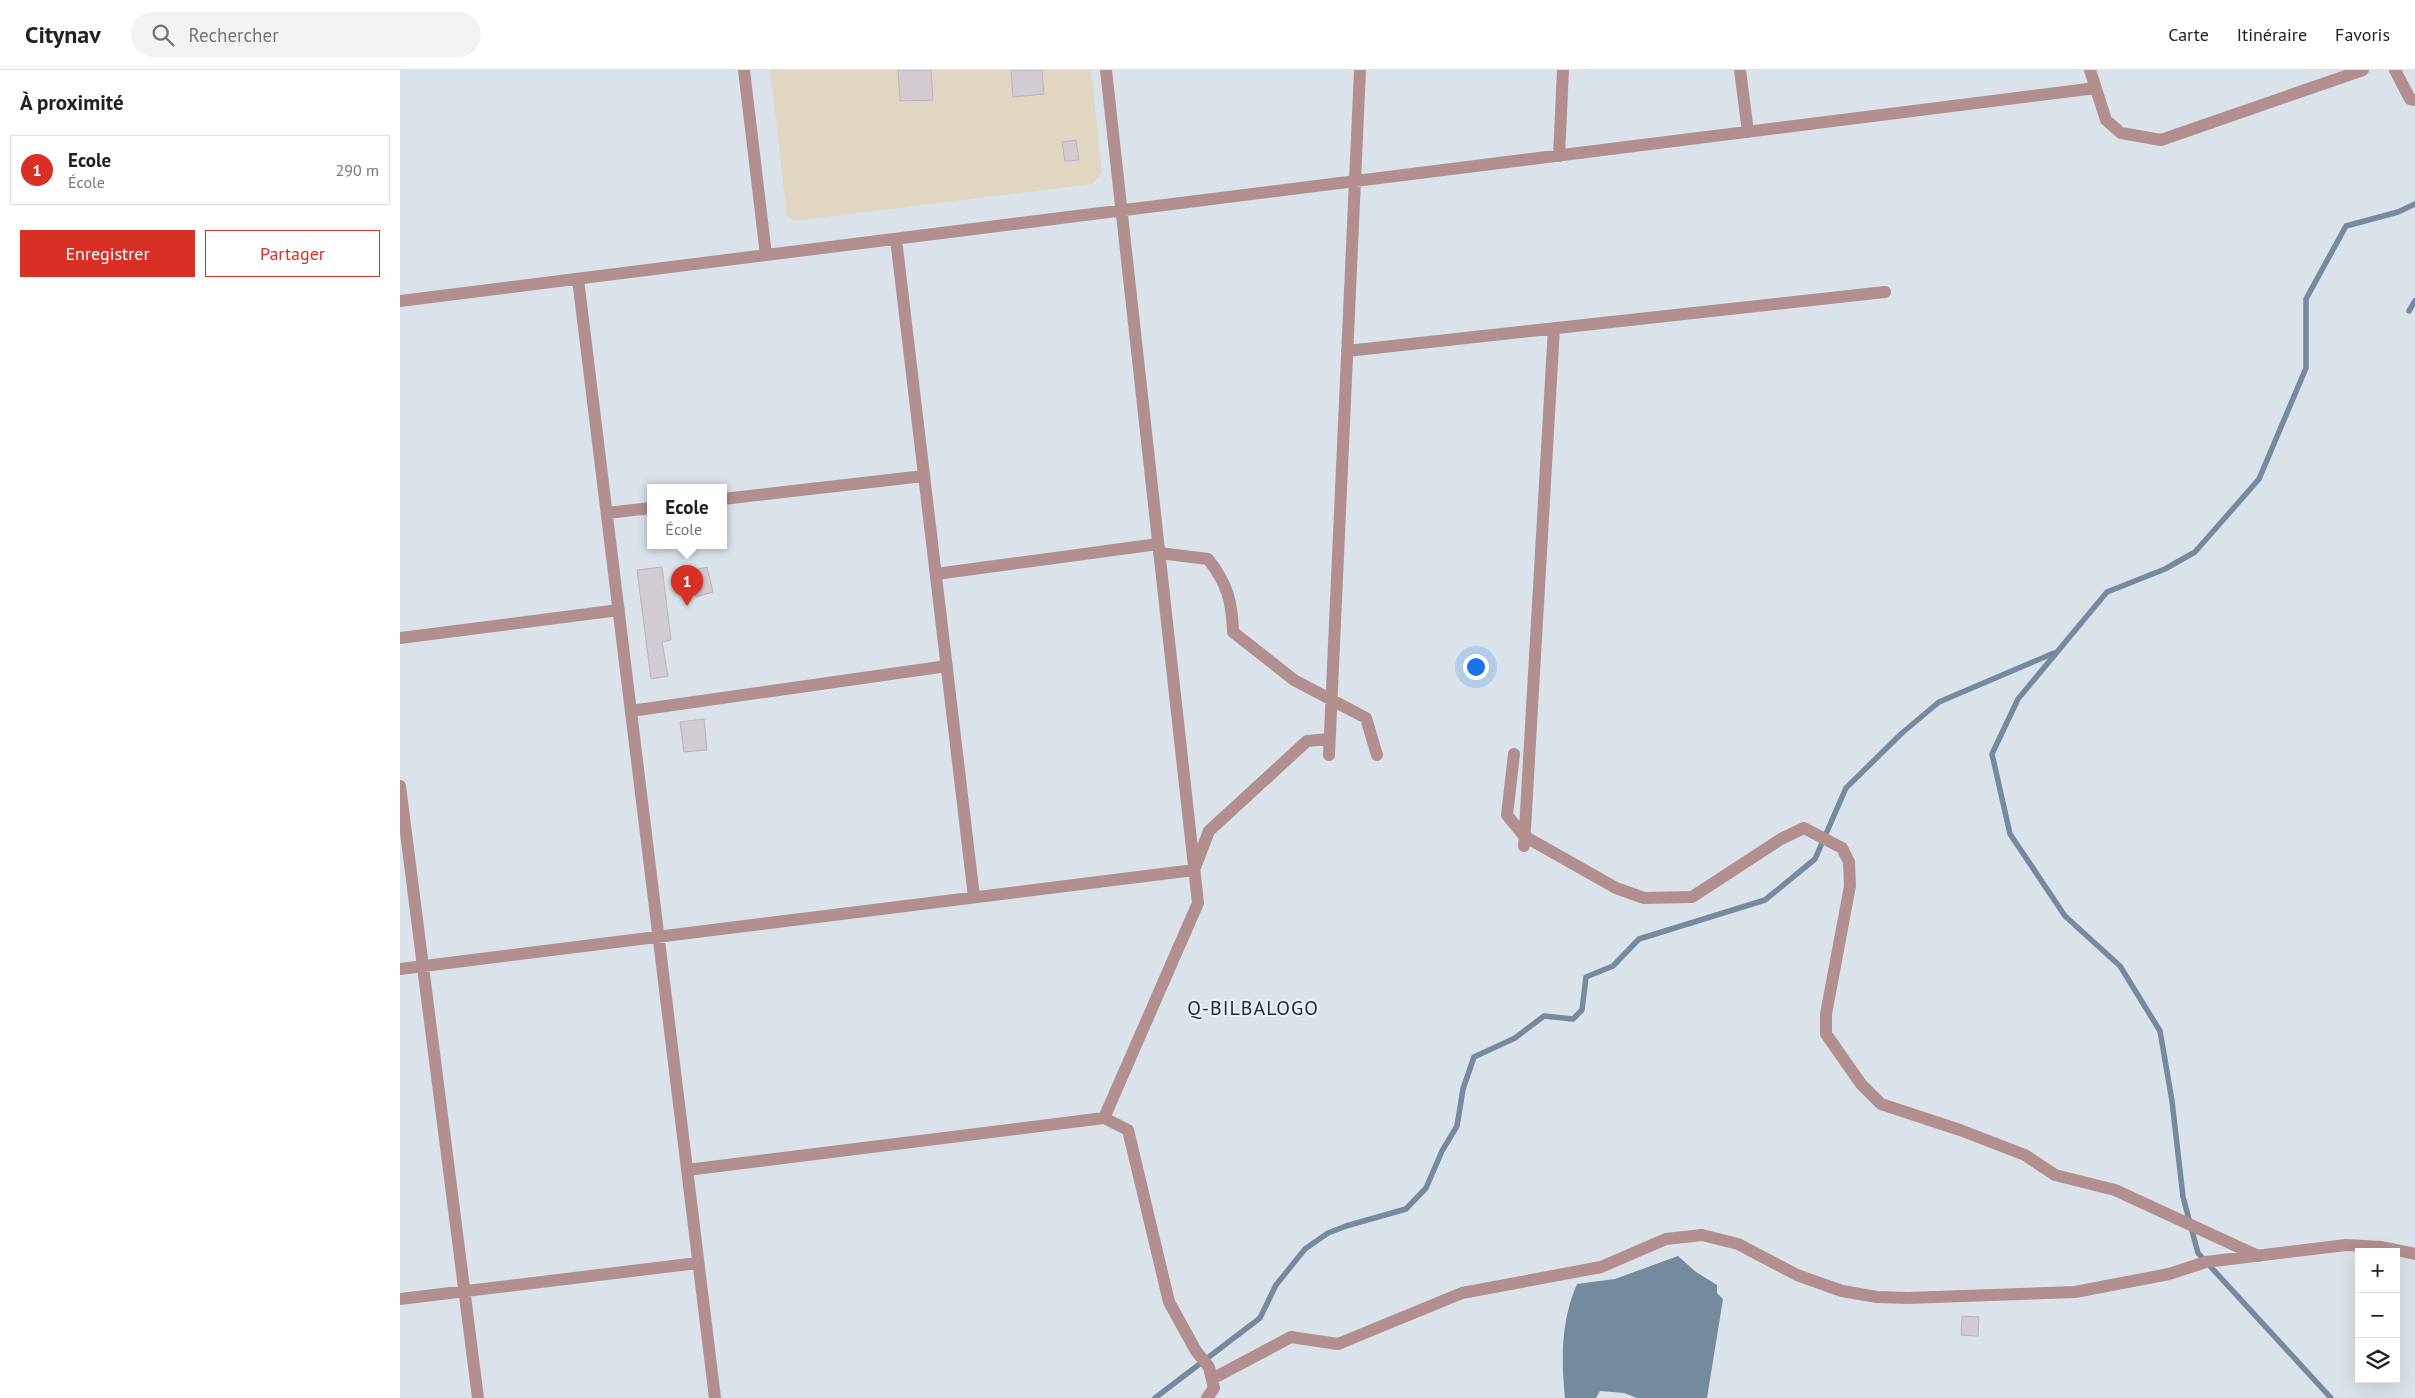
<!DOCTYPE html>
<html lang="fr">
<meta charset="utf-8">
<style>
:root{--surface:#fff;--page:#f2f2f2;--text:#202124;--muted:#757577;--line:#e0e0e0;--accent:#d93025}
body{margin:0;font-family:"PT Sans",sans-serif;background:var(--page);color:var(--text)}
.controls{position:absolute;right:15px;bottom:15px;display:grid;overflow:hidden;border-radius:0px;box-shadow:0 5px 20px #0002}
.controls button{width:45px;height:45px;display:grid;place-items:center;padding:0;border:0;border-bottom:1px solid var(--line);background:var(--surface);color:var(--text);font:25px sans-serif}
.you{position:absolute;left:1075px;top:596px;width:18px;height:18px;margin:-12px;border:4px solid #fff;border-radius:50%;background:#1a73e8;box-shadow:0 0 0 8px #1a73e833}
.badge{display:grid;place-items:center;width:32px;height:32px;border-radius:50%;background:var(--accent);color:#fff;font-size:16px;font-weight:700}
.pin{position:absolute;translate:-50% -41px;filter:drop-shadow(0 1px 2px #0008)}
.pin::after{content:'';position:absolute;top:26px;width:18px;height:15px;background:inherit;clip-path:polygon(0 0,100% 0,50% 100%)}
.popup{position:absolute;left:247px;top:414px;width:80px;height:65px;box-sizing:border-box;display:grid;place-content:center;border-radius:0px;background:var(--surface);filter:drop-shadow(0 1px 4px #0005);font-size:16px;white-space:nowrap;color:var(--muted)}
.popup b{font-size:19px;color:var(--text)}
.popup::after{content:'';position:absolute;left:50%;top:100%;margin-left:-10px;border:10px solid transparent;border-top-color:var(--surface)}
.list{margin:0;padding:0;list-style:none}
h2{display:flex;justify-content:space-between;align-items:center;height:65px;margin:0;padding:0 20px;font-size:21px}
h2 small{font-size:16px;font-weight:400;color:var(--muted)}
.list li{display:grid;grid-template-columns:32px 1fr auto;gap:15px;align-items:center;box-sizing:border-box;height:70px;margin:0 10px 10px;padding:0 10px;border:1px solid var(--line);border-radius:0px}
.list b{display:block;font-size:19px;white-space:nowrap}
.list p{margin:0;font-size:16px;white-space:nowrap;color:var(--muted)}
.list em{font-size:16px;font-style:normal;color:var(--muted)}
.actions{display:flex;gap:10px;padding:15px 20px}
.actions a{flex:1;padding:11px 0;border:1px solid var(--accent);border-radius:0px;text-align:center;font-size:18px;color:var(--accent)}
.actions .main{background:var(--accent);color:#fff}
.icon{flex:none;width:28px;height:28px;fill:none;stroke:currentColor;stroke-width:2;stroke-linecap:round;stroke-linejoin:round}
.map{position:relative;flex:none;width:2015px;height:1328px;overflow:hidden}
header{display:flex;align-items:center;gap:30px;box-sizing:border-box;height:70px;padding:0 25px;background:var(--surface);border-bottom:1px solid var(--line)}
header strong{font-size:24px}
nav{display:flex;gap:28px;margin-inline-start:auto;font-size:18px}
.search{width:350px;height:45px;background:var(--page);display:flex;align-items:center;gap:12px;box-sizing:border-box;padding:0 18px;border-radius:28px;color:var(--muted);font-size:19px}
main{display:flex}
aside{flex:1;background:var(--surface)}
.map>svg:first-child{display:block}
.medical{fill:#e1d6c2}
.water{fill:#75899f}
.lines{fill:none;stroke-linecap:round;stroke-linejoin:round}
.stream{stroke:#75899f;stroke-width:5.5}
.building{fill:#d3cbd2;stroke:#bab2b9}
.street{stroke:#b38e8e;stroke-width:12}
.labels{text-anchor:middle;stroke-width:4;stroke-linejoin:round;paint-order:stroke}
.quarter-label{font-size:20px;letter-spacing:1px;fill:#252c31;stroke:#e7f0f7}
</style>
<header>
<strong>Citynav</strong>
<div class="search"><svg class="icon" aria-label="search" viewBox="0 0 24 24"><circle cx="10" cy="10" r="6"/><path d="M15 15l6 6"/></svg>Rechercher</div>
<nav><a>Carte</a><a>Itinéraire</a><a>Favoris</a></nav>
</header>
<main>
<aside>
<h2>À proximité<small></small></h2>
<ul class="list">
<li><span class="badge">1</span><div><b>Ecole</b><p>École</p></div><em>290 m</em></li>
</ul>
<div class="actions"><a class="main">Enregistrer</a><a>Partager</a></div>
</aside>
<div class="map">
<svg width="2015" height="1328" viewBox="0 0 2015 1328">
<rect width="100%" height="100%" fill="#dae3e9"/>
<path class="medical" d="M 370,0 L 691,0 L 702,103 L 692,114 L 394,151 L 387,146 Z"/>
<path class="water" d="M 1278,1186 L 1296,1202 L 1317,1215 L 1317,1223 L 1323,1229 L 1307,1328 L 1237,1328 L 1224,1323 L 1200,1321 L 1196,1328 L 1165,1328 C 1161,1288 1161,1251 1177,1214 L 1215,1209 Z"/>
<g class="lines">
<path class="stream" d="M 2009,241 L 2015,231
M 755,1328 L 860,1248 L 876,1215 L 905,1179 L 928,1163 L 946,1156 L 1006,1139 L 1026,1118 L 1042,1081 L 1057,1056 L 1063,1019 L 1074,987 L 1115,968 L 1144,946 L 1173,949 L 1182,940 L 1186,907 L 1213,896 L 1239,869 L 1365,830 L 1415,789 L 1446,718 L 1502,663 L 1539,632 L 1654,583
M 1931,1328 L 1798,1183 L 1783,1127 L 1772,1031 L 1760,961 L 1720,896 L 1665,846 L 1610,764 L 1592,684 L 1618,629 L 1707,522 L 1765,499 L 1795,482 L 1859,409 L 1906,298 L 1906,229 L 1946,156 L 1998,142 L 2015,134"/>
</g>
<path class="building" d="M 498,0 L 531,0 L 533,30 L 500,31 Z
M 611,0 L 642,0 L 644,24 L 613,27 Z
M 676,70 L 679,90 L 665,91 L 662,72 Z
M 262,497 L 271,570 L 262,572 L 268,606 L 251,609 L 237,500 Z
M 307,497 L 313,522 L 296,527 L 290,501 Z
M 304,649 L 307,680 L 284,682 L 280,652 Z
M 1562,1246 L 1579,1247 L 1578,1266 L 1561,1265 Z"/>
<g class="lines">
<path class="street" d="M 344,0 L 366,185
M 1340,0 L 1348,62
M 1690,0 L 1706,50 L 1721,63 L 1761,70 L 1963,0
M 1995,0 L 2010,29 L 2015,30
M 1159,86 L 1163,0
M 496,169 L 574,827
M 178,209 L 315,1328
M 0,231 L 1696,18
M 947,281 L 1485,222
M 323,429 L 524,406
M 207,443 L 251,438
M 759,483 L 808,489 C 827,513 832,531 833,562 L 894,610 L 966,648 L 977,685
M 536,504 L 758,474
M 0,568 L 219,540
M 231,641 L 547,596
M 1114,684 L 1107,745 L 1124,766 L 1216,818 L 1244,828 L 1292,827 L 1381,769 L 1404,758 L 1442,778 L 1449,792 L 1450,816 L 1426,944 L 1426,964 L 1461,1014 L 1481,1034 L 1560,1060 L 1625,1085 L 1655,1105 L 1715,1120 L 1858,1186
M 929,685 L 960,0
M 0,716 L 78,1328
M 1124,776 L 1154,258
M 0,899 L 794,800 L 809,761 L 907,671 L 929,669
M 704,1048 L 798,833 L 706,0
M 287,1100 L 704,1048 L 728,1060 L 769,1232 L 796,1281 L 809,1297 L 814,1318 L 807,1328
M 0,1229 L 298,1193
M 812,1309 L 891,1267 L 938,1274 L 1062,1223 L 1201,1197 L 1266,1169 L 1302,1165 L 1338,1174 L 1397,1205 L 1442,1221 L 1477,1227 L 1507,1228 L 1675,1222 L 1769,1204 L 1806,1192 L 1946,1175 L 1982,1177 L 2015,1184"/>
</g>
<g class="labels">
<g class="quarter-label">
<text x="853" y="945">Q-BILBALOGO</text>
</g>
</g>
</svg>
<div class="controls">
<button>+</button>
<button>−</button>
<button><svg class="icon" aria-label="layers" viewBox="0 0 24 24"><path d="M12 4l9 5-9 5-9-5zM3 14l9 5 9-5"/></svg></button>
</div>
<div class="you"></div>
<div class="pin badge" style="left:287px;top:536px">1</div>
<div class="popup"><b>Ecole</b>École</div>
</div>
</main>
